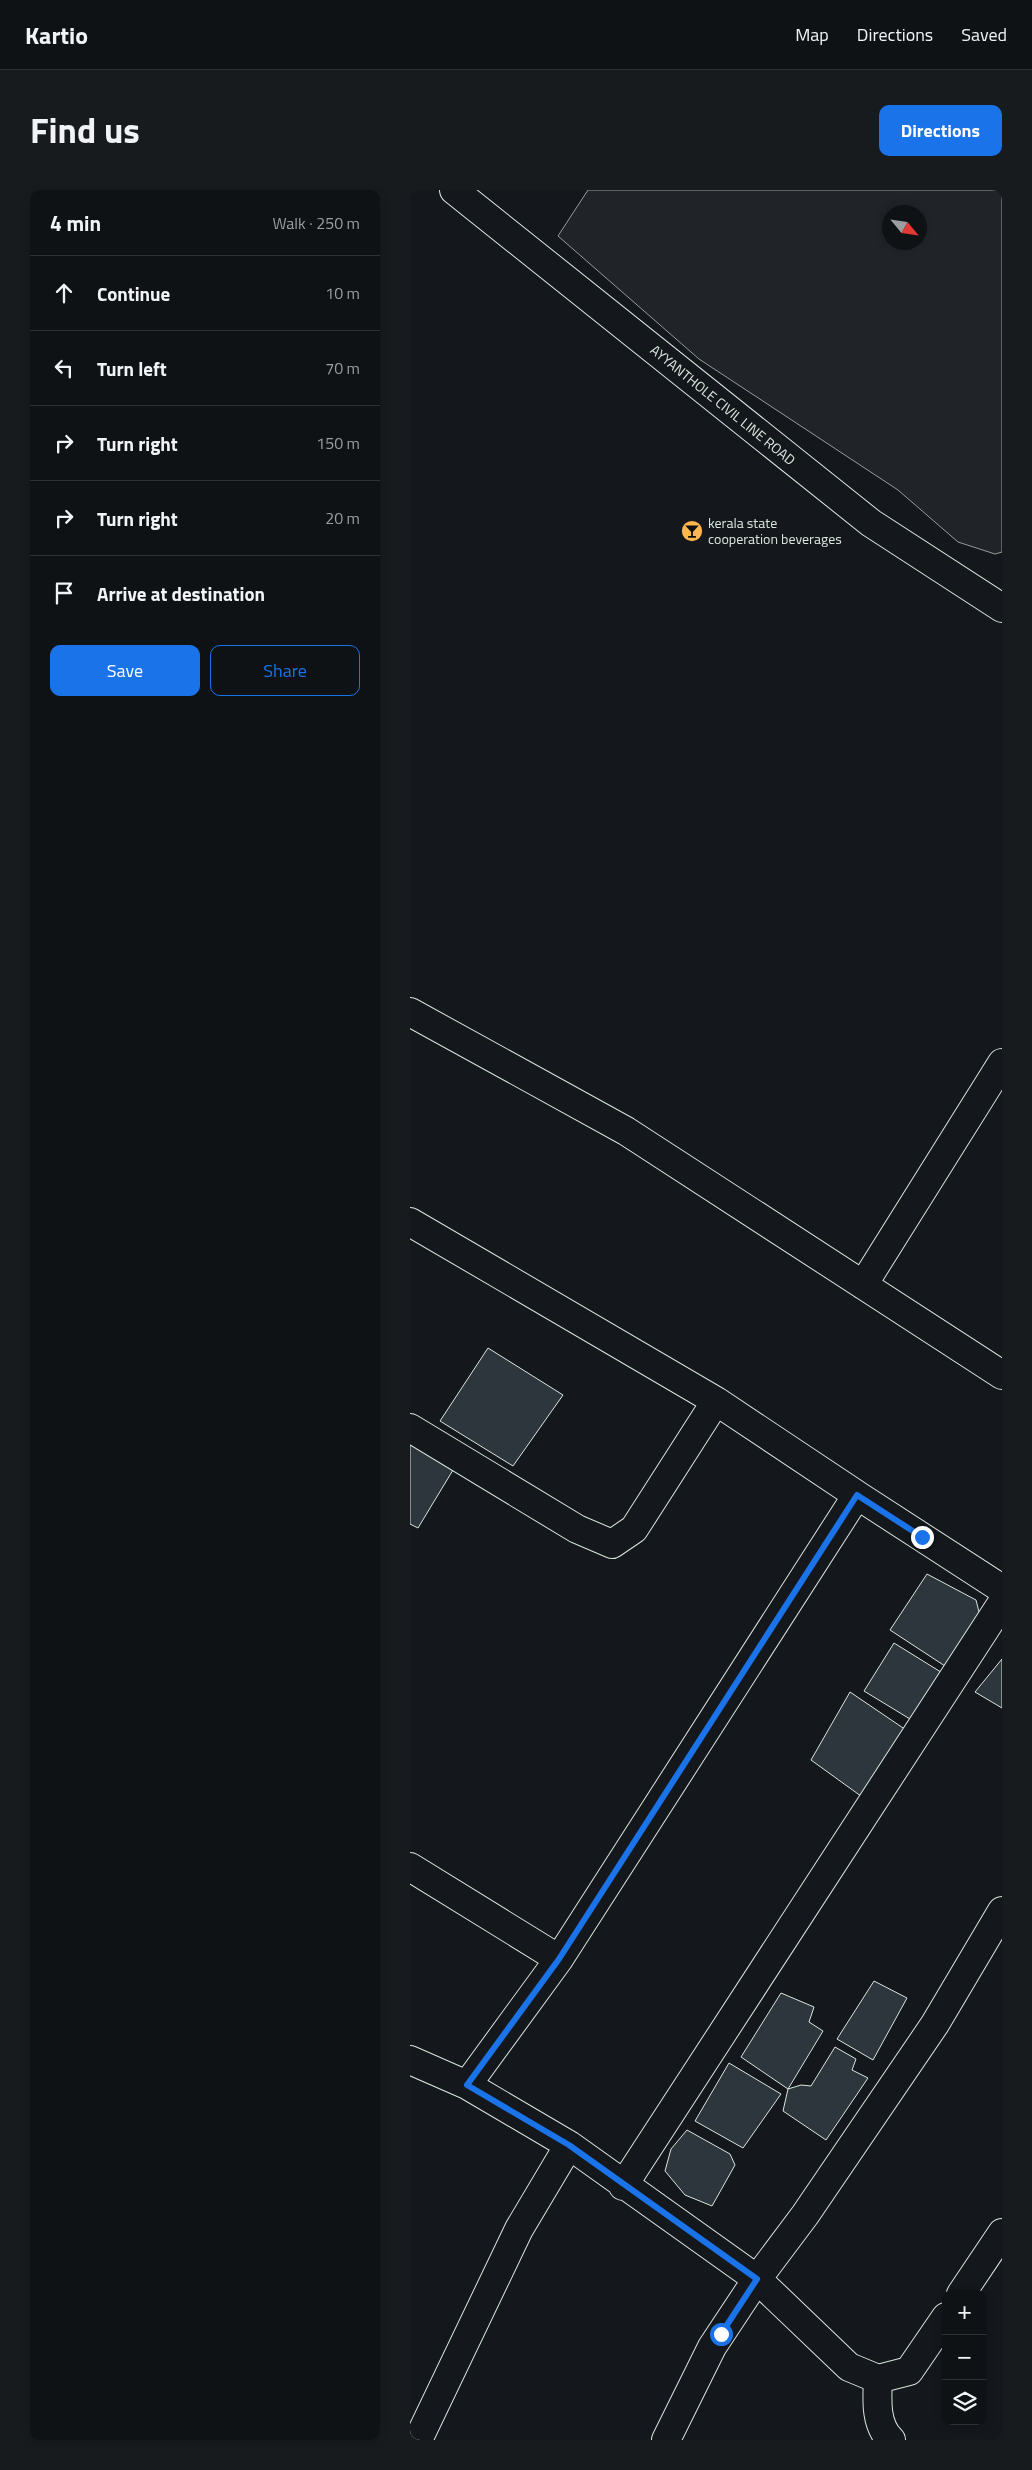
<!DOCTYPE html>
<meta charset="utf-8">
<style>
:root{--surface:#0f1215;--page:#181b1e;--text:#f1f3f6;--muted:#9b9ea0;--line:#2f3234;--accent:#1a73e8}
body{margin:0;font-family:"Titillium Web",sans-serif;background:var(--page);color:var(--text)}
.controls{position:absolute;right:15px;bottom:15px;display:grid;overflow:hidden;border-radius:10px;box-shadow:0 2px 8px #0003}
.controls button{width:45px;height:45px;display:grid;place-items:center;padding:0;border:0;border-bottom:1px solid var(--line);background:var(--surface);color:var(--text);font:25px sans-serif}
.compass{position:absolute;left:472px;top:15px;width:45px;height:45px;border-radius:50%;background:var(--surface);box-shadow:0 2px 8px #0003;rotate:119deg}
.stop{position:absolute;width:15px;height:15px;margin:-11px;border:4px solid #1a73e8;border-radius:50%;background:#fff}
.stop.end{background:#1a73e8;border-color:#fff;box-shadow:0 1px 5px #0008}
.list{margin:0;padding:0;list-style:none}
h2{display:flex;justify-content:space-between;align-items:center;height:65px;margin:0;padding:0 20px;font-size:21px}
h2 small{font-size:16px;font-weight:400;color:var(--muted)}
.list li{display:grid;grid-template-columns:32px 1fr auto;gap:15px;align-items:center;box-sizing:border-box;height:75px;padding:0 20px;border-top:1px solid var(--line)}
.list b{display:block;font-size:19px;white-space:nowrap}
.list em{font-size:16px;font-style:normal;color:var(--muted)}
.actions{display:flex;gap:10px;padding:15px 20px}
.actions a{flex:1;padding:11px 0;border:1px solid var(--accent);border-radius:10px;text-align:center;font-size:18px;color:var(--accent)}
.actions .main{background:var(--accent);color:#fff}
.icon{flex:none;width:28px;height:28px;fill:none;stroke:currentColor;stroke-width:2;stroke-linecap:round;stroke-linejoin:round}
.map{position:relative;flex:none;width:592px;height:2250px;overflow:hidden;border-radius:10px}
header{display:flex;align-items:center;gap:30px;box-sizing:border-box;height:70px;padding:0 25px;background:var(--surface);border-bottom:1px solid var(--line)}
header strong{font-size:24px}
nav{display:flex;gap:28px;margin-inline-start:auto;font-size:18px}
.intro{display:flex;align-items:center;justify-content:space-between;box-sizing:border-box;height:120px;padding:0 30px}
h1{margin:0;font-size:35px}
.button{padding:12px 22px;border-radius:10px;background:var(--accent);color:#fff;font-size:18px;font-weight:700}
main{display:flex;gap:30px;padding:0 30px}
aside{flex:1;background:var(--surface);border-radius:10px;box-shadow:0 2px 8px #0003}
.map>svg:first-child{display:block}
.green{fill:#202428;stroke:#939e99;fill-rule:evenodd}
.building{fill:#2c363c;stroke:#d8e6dc}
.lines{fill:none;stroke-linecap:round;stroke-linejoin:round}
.minor-casing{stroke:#d8e6dc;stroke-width:30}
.major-casing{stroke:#d8e6dc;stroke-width:30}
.minor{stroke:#14181c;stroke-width:28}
.major{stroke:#14181c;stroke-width:28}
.route{stroke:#1a73e8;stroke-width:6}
.labels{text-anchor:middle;stroke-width:4;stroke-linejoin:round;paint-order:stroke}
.street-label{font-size:14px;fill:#d8e6dc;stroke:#14181c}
.poi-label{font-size:14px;fill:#d8e6dc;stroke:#14181c;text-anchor:start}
</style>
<header>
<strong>Kartio</strong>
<nav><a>Map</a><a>Directions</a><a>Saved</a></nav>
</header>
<div class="intro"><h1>Find us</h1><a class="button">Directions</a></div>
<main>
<aside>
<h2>4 min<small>Walk · 250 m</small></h2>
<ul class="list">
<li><svg class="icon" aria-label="ahead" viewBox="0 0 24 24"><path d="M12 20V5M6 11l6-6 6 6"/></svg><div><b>Continue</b></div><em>10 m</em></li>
<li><svg class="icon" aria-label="left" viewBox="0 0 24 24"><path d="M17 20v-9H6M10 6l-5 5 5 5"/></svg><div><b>Turn left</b></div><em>70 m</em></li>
<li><svg class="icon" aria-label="right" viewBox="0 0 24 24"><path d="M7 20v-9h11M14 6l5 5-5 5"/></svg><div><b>Turn right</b></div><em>150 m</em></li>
<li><svg class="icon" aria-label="right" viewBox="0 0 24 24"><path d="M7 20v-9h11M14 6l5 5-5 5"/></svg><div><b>Turn right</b></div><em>20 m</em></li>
<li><svg class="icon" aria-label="arrive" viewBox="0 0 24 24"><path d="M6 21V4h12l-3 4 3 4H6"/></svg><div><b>Arrive at destination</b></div></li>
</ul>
<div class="actions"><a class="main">Save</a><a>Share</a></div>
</aside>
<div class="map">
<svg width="592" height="2250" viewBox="0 0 592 2250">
<rect width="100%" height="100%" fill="#14181c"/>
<path class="green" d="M 178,0 L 592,0 L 592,362 L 585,364 L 548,352 L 488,300 L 289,169 L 148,46 ZM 480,22 L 510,22 L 510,52 L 480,52 Z"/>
<path class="building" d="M 78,1158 L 153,1205 L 103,1276 L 30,1231 Z
M 0,1254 L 43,1280 L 8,1338 L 0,1334 Z
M 517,1384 L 566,1410 L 570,1426 L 538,1478 L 480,1440 Z
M 484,1453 L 534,1484 L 500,1529 L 454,1501 Z
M 592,1469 L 592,1518 L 565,1502 Z
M 440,1502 L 499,1542 L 455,1609 L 401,1570 Z
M 464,1791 L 497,1808 L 463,1870 L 427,1849 Z
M 371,1803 L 404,1817 L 399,1832 L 413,1841 L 378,1899 L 331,1867 Z
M 425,1857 L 446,1869 L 442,1880 L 458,1888 L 416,1950 L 373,1921 L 378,1899 L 391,1895 L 401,1896 Z
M 319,1873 L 371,1904 L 333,1958 L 285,1931 Z
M 277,1940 L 320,1964 L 325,1975 L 302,2016 L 275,2005 L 255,1981 L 261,1959 Z"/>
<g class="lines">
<g class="minor-casing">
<path id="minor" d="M 0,822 L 216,941 L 592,1185
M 0,1032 L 306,1211
M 453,1095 L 592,873
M 0,1238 L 167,1339 L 202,1354 L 224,1339 L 306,1211 L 447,1305 L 149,1769 L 57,1895 L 159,1955 L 347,2089 L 439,2177 L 468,2189 L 499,2181 L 536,2127
M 447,1305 L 592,1399
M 0,1677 L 149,1769
M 0,1870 L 57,1895
M 213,1996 L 592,1413
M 551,2104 L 592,2043
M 468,2189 C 467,2209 465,2235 481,2250
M 8,2250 L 109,2039 L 159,1955
M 256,2250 L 302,2157 L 347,2089 L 395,2025 L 525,1834 L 592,1721"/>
</g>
<g class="major-casing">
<path id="major" d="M 44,0 L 461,333 L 592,418"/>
</g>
<use href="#minor" class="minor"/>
<use href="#major" class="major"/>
</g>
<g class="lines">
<path class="route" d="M 311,2144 L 347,2089 L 159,1955 L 57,1895 L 149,1769 L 447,1305 L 512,1347"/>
</g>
<defs>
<g id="bar-disc" transform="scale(1.125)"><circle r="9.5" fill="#ffb74d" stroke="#14181c"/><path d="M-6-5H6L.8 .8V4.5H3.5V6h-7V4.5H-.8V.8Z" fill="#111"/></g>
</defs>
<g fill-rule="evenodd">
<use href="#bar-disc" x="282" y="341"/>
</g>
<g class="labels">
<g class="street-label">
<text transform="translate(313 215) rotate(39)" y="5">AYYANTHOLE CIVIL LINE ROAD</text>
</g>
<g class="poi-label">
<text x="298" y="338">kerala state<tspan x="298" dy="16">cooperation beverages</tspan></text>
</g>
</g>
</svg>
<div class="controls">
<button>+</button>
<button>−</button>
<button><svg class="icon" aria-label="layers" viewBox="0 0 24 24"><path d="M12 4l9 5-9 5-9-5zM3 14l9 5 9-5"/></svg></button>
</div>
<svg class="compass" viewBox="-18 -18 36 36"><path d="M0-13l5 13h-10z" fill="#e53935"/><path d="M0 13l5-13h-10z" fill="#9b9ea0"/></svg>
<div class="stop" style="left:311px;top:2144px"></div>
<div class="stop end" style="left:512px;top:1347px"></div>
</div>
</main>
